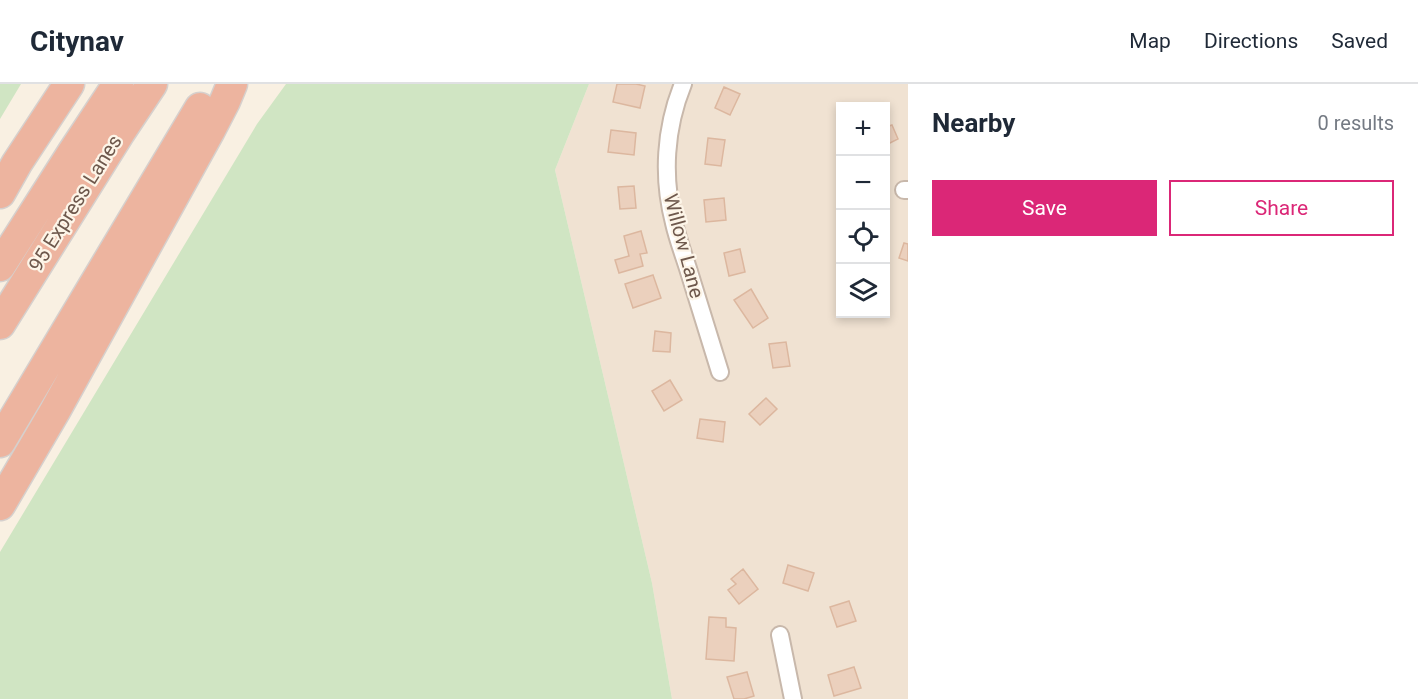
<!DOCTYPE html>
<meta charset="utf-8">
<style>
:root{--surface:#fff;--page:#f6f6f7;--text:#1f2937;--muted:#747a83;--line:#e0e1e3;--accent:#db2777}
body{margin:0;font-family:Roboto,sans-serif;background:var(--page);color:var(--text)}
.controls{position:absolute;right:18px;top:18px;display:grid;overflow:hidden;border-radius:0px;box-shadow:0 3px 9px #0003}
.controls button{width:54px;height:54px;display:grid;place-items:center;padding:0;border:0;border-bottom:2px solid var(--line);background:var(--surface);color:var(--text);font:30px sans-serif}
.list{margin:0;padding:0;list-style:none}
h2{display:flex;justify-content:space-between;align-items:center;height:78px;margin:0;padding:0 24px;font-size:26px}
h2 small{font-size:20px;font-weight:400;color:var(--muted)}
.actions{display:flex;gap:12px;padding:18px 24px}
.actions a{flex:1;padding:14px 0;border:2px solid var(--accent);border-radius:0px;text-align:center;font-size:21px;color:var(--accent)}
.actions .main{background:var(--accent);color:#fff}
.icon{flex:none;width:33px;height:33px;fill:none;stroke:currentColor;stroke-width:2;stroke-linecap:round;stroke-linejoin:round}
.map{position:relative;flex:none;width:908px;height:615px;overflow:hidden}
header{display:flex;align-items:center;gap:36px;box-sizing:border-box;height:84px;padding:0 30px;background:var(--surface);border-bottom:2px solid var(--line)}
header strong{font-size:28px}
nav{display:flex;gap:33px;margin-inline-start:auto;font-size:21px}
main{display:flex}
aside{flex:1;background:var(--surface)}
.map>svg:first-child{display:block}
.residential{fill:#f0e2d2;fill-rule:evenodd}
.green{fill:#d0e5c3}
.building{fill:#ebd0bd;stroke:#dcb79f;stroke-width:1.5}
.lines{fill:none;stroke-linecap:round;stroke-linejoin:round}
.street-casing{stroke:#c8b8ab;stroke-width:20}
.highway-casing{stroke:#d6d0cd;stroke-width:33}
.street{stroke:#fff;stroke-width:16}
.highway{stroke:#edb49f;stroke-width:30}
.labels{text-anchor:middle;stroke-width:4.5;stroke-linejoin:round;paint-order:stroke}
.street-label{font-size:20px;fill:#6e584c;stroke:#fdf5e8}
</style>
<header>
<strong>Citynav</strong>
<nav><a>Map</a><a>Directions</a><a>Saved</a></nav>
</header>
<main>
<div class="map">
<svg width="908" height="615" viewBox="0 0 908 615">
<rect width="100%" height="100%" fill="#f9f0e2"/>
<path class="residential" d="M 589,0 L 908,0 L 908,615 L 672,615 L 652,499 L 555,86 ZM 840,22 L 886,22 L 886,230 L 840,230 Z"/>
<path class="green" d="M 0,0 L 21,0 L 0,35 Z
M 286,0 L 589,0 L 555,86 L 652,499 L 672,615 L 0,615 L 0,468 L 257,40 Z"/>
<path class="building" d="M 617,0 L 636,0 L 645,2 L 640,24 L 613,18 Z
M 724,3 L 740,10 L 730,31 L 715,24 Z
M 892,41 L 898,55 L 886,61 L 886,43 Z
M 611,46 L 636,49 L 634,71 L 608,68 Z
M 708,54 L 725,56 L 721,82 L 705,80 Z
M 634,102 L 636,124 L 620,125 L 618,103 Z
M 724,114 L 726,136 L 706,138 L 704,116 Z
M 641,147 L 647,169 L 640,170 L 643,182 L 619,189 L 615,176 L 629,172 L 624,152 Z
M 904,159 L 908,160 L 908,177 L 899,174 Z
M 740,165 L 745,188 L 729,192 L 724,169 Z
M 653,191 L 661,214 L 633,224 L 625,200 Z
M 751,205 L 768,234 L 753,244 L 734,216 Z
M 655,247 L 671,249 L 670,268 L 653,267 Z
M 786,258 L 790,282 L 773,284 L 769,260 Z
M 670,296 L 682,316 L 664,327 L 652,307 Z
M 766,314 L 777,325 L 760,341 L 749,330 Z
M 700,335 L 725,338 L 723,358 L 697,354 Z
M 788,481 L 814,489 L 808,507 L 783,499 Z
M 743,485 L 758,505 L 739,520 L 728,506 L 736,500 L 731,495 Z
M 849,517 L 856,537 L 837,543 L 830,523 Z
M 709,533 L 726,534 L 726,543 L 736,544 L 734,577 L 706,575 Z
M 854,583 L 861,604 L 834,612 L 828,591 Z
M 747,588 L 754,612 L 744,615 L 734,615 L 727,593 Z"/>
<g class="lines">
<g class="street-casing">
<path id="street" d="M 683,0 C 665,44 662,93 674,139 C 678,157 685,174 690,191 C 700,224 710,256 720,288
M 904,106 L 908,106
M 780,551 L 793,615"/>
</g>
<g class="highway-casing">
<path id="highway" d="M 0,109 L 17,79 L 69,0
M 0,182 L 73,68 L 118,0
M 0,240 L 120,48 L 152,0
M 0,358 L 200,24
M 0,421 L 55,327 L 210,46 L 225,17 L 232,0"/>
</g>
<use href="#street" class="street"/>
<use href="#highway" class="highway"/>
</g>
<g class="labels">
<g class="street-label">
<text transform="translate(75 119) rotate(-58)" y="7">95 Express Lanes</text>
<text transform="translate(684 162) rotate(75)" y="7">Willow Lane</text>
</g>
</g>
</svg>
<div class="controls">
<button>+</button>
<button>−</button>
<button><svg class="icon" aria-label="locate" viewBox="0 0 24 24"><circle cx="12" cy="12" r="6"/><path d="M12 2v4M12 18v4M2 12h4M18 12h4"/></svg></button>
<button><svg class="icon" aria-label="layers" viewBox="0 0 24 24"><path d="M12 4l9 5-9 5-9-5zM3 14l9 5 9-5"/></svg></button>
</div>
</div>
<aside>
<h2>Nearby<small>0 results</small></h2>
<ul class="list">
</ul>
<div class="actions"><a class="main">Save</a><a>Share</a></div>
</aside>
</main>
